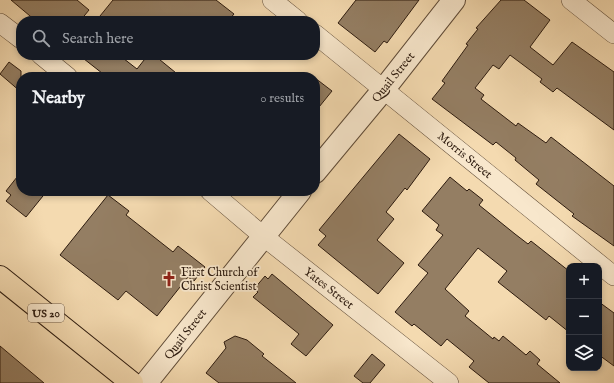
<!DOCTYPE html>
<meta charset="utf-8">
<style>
:root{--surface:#171b24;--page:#242831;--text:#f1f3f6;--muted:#9ea1a6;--line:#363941}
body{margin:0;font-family:"IM FELL English",serif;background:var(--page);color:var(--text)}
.controls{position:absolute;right:12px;bottom:12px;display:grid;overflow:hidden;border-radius:8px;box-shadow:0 2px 6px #0003}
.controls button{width:36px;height:36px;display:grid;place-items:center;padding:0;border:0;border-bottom:1px solid var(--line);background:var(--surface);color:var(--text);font:20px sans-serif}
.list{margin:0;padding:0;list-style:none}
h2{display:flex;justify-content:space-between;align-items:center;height:52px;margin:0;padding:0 16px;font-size:17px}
h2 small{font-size:13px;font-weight:400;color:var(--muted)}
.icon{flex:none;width:22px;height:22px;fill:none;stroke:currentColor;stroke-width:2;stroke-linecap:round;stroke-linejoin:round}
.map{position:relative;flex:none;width:614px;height:383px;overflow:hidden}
.search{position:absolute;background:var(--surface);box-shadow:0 2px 6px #0003;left:16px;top:16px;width:304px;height:44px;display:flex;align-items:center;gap:10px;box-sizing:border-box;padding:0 14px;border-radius:16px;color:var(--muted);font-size:15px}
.panel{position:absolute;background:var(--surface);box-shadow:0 2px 6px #0003;left:16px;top:72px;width:304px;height:124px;border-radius:16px}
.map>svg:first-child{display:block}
.building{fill:#947e63;stroke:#2d1b0f}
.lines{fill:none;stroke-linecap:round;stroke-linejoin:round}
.minor-casing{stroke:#5f4b37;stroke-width:20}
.tertiary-casing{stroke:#5f4b37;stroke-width:24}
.primary-casing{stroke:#2d1b0f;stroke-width:24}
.minor{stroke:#f8e7cc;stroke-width:19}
.tertiary{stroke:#f8e7cc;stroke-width:22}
.primary{stroke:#f4dab0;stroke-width:22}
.labels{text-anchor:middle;stroke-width:3.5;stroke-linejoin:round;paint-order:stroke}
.shield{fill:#f8e7cc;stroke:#6a5848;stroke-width:1}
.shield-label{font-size:11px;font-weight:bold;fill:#2d1b0f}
.street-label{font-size:12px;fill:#2d1b0f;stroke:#f8e7cc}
.poi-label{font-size:12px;fill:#2d1b0f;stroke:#f8e7cc;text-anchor:start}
</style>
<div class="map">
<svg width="614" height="383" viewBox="0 0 614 383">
<rect width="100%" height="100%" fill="#f4dab0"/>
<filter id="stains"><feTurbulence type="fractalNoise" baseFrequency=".005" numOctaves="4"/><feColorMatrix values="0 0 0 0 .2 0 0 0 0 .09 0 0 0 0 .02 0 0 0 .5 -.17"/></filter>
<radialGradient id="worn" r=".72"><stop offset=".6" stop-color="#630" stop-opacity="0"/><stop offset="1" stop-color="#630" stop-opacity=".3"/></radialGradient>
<path class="building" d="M 11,0 L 77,0 L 89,10 L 80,21 L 36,21 Z
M 113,0 L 216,0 L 234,14 L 228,21 L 106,21 L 100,16 Z
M 356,0 L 419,0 L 387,43 L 384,41 L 375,52 L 338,23 Z
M 501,0 L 524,0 L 550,20 L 530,47 L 553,65 L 572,42 L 614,72 L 614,130 L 557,88 L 553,92 L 540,82 L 542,79 L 510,55 L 499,69 L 493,65 L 475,88 L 484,95 L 481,99 L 516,126 L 518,123 L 546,143 L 551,137 L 614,186 L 614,246 L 572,216 L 574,214 L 536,184 L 539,180 L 515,160 L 516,158 L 496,142 L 493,145 L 432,99 L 445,83 L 442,81 L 468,45 L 466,44 L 478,29 L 476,28 Z
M 79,55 L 119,55 L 137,69 L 148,55 L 154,55 L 181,77 L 107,77 Z
M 9,62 L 21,71 L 21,92 L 0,74 Z
M 315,78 L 332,91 L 315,112 Z
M 399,134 L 430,159 L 407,190 L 405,188 L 386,212 L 394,219 L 377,240 L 404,263 L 378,294 L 318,245 L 326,236 L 319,230 Z
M 21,172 L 21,191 L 47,191 L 26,217 L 6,201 L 11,195 L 6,191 Z
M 450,177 L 467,191 L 469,189 L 483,200 L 479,205 L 515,234 L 528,244 L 531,241 L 569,271 L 569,332 L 549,316 L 546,320 L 498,282 L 507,271 L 478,248 L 445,289 L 469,311 L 465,316 L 493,339 L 494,337 L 499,341 L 503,336 L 526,355 L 530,351 L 540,360 L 537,364 L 560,383 L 489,383 L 469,367 L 474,361 L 447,339 L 441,346 L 414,324 L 412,326 L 395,312 L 428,273 L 418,265 L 443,235 L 436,230 L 439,225 L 422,211 Z
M 108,195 L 129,211 L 126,215 L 173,252 L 178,246 L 205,267 L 194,281 L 188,277 L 157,316 L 126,291 L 118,300 L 60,255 Z
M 272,274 L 333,325 L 306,356 L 291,344 L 299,334 L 253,297 L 258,292 L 254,289 L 265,276 L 268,279 Z
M 599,302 L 614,313 L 614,366 L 599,355 Z
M 235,336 L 247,340 L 264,354 L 262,356 L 296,383 L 219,383 L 206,373 L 226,348 L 224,342 Z
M 0,346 L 19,362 L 44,383 L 0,383 Z
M 372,354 L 385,365 L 370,383 L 363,383 L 354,376 Z"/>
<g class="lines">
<g class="minor-casing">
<path id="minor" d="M 272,0 L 298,21
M 571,0 L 614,34
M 0,23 L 21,39
M 315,34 L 614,276
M 41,55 L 68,77
M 210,191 L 263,236 L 449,383"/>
</g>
<g class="tertiary-casing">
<path id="tertiary" d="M 315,172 L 384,89 L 454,0
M 146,383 L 300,191"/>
</g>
<g class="primary-casing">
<path id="primary" d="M 0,277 L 132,383"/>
</g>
<use href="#minor" class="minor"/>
<use href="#tertiary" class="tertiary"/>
<use href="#primary" class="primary"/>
</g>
<defs>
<g id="church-bare" transform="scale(1.2)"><path d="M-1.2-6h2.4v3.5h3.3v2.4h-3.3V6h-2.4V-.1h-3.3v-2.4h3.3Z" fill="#8f2418" stroke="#f8e7cc" stroke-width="2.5" paint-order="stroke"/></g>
</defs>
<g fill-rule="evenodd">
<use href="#church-bare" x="169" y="279"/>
</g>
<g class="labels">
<rect class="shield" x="28" y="304" width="36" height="18" rx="3"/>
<g class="shield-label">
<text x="46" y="317">US 20</text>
</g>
<g class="street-label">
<text transform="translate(393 77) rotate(-51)" y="4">Quail Street</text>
<text transform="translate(465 155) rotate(39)" y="4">Morris Street</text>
<text transform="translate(329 288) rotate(38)" y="4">Yates Street</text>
<text transform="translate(185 334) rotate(-52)" y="4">Quail Street</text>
</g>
<g class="poi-label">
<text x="181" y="276">First Church of<tspan x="181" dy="14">Christ Scientist</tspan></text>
</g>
</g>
<rect width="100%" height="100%" filter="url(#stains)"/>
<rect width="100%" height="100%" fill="url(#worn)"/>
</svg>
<div class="controls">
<button>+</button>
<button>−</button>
<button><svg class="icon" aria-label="layers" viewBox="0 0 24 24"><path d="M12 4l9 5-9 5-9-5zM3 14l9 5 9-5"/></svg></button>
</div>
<div class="search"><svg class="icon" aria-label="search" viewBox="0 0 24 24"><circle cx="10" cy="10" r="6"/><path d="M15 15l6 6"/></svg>Search here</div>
<section class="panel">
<h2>Nearby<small>0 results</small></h2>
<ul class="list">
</ul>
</section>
</div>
